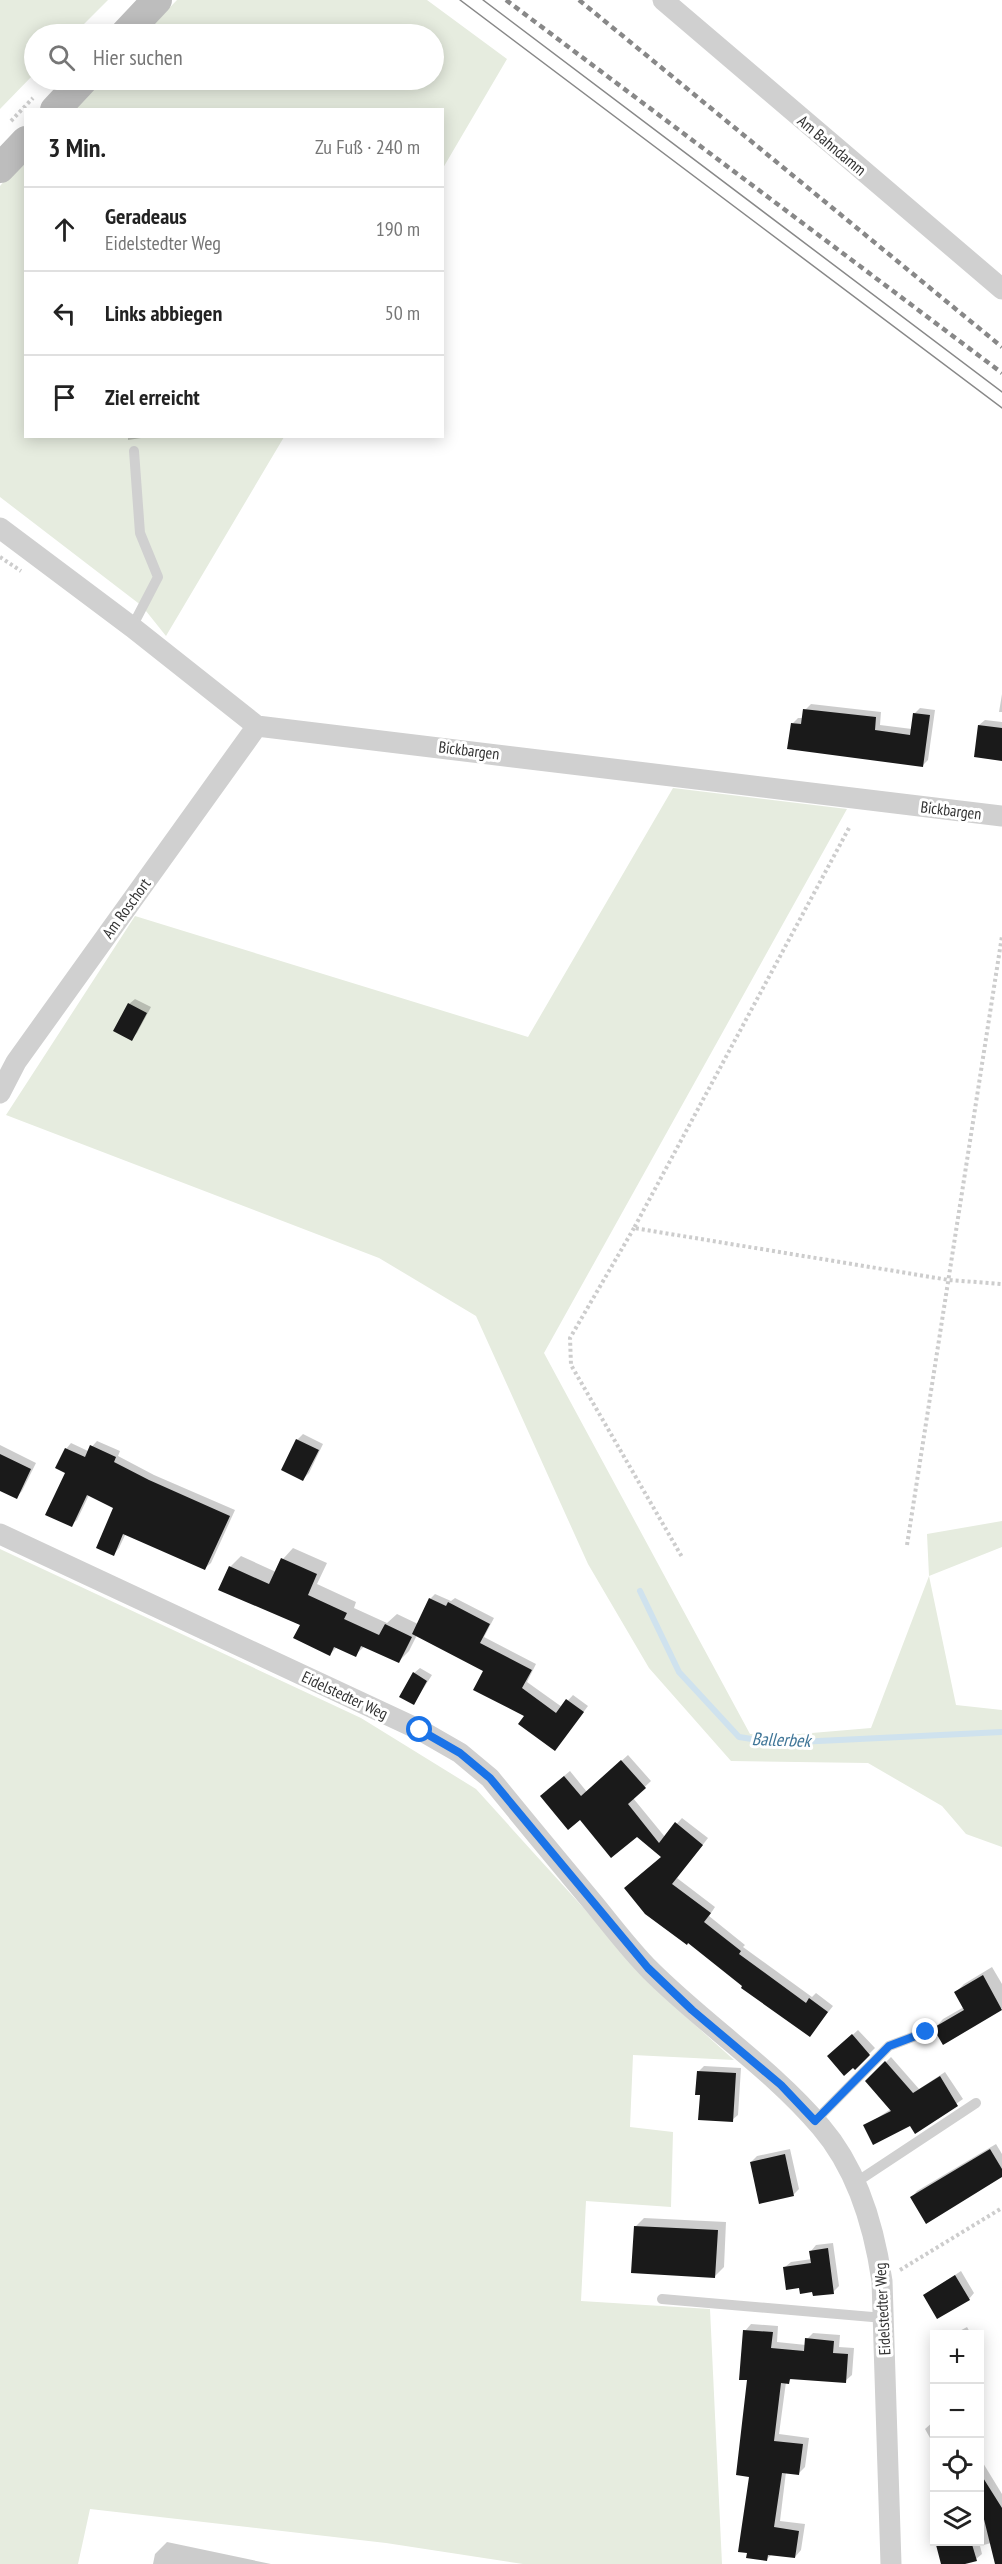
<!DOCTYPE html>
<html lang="de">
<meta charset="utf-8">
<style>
:root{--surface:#fff;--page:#f2f2f2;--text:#222;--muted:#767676;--line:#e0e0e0}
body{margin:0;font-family:"PT Sans Narrow",sans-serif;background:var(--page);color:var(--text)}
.controls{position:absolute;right:18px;bottom:18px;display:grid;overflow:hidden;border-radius:0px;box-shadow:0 3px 15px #0003}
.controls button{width:54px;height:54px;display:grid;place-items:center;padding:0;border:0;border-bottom:2px solid var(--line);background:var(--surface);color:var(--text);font:30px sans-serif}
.stop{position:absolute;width:18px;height:18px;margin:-14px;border:4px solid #1a73e8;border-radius:50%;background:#fff}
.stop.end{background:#1a73e8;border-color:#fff;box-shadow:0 2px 6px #0008}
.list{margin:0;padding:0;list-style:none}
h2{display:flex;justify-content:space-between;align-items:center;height:78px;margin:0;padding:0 24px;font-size:26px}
h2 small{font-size:20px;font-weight:400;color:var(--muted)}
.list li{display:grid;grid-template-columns:39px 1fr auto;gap:18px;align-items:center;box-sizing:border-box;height:84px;padding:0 24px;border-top:2px solid var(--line)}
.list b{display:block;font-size:22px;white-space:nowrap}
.list p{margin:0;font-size:20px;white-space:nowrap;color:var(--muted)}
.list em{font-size:20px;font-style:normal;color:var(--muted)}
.icon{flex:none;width:33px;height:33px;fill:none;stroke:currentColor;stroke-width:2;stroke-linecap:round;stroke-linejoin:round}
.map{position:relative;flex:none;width:1002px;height:2564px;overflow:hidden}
.search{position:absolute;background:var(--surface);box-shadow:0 3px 15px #0003;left:24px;top:24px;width:420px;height:66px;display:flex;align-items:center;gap:15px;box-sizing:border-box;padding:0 21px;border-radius:33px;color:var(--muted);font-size:22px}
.panel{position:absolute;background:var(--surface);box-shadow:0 3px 15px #0003;left:24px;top:108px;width:420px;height:330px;border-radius:0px}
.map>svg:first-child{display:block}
.green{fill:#e6ecdf}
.shadow{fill:#0003}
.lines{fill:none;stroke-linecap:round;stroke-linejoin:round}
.stream{stroke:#cfe2ee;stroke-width:6}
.building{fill:#1a1a1a}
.path{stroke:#cdcdcd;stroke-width:4;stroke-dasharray:3 3;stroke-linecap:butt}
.lane{stroke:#d0d0d0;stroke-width:10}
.street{stroke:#d0d0d0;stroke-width:21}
.secondary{stroke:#bdbdbd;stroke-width:30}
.tram{stroke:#888;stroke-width:1.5}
.rail{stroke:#888;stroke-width:4.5;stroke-dasharray:6 4.5;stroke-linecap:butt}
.route{stroke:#1a73e8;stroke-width:8}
.labels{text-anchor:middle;stroke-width:6;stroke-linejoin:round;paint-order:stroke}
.street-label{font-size:16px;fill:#333;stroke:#fff}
.water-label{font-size:18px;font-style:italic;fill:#3f7597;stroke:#fff}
</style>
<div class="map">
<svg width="1002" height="2564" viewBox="0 0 1002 2564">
<rect width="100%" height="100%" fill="#fff"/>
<path class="green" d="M 0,0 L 108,0 L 74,34 L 34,34 L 34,74 L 0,109 Z
M 177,0 L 427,0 L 507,59 L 443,168 L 442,110 L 72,110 L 100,80 L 434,80 L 434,34 L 144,34 Z
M 25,157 L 26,436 L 284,437 L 166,636 L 142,606 L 0,497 L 0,186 Z
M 673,788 L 847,809 L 544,1353 L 750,1734 L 800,1734 L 871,1728 L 929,1576 L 927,1534 L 1002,1521 L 1002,1547 L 929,1576 L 956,1705 L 1002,1710 L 1002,1847 L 966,1834 L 942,1806 L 868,1763 L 731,1761 L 649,1668 L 588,1564 L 476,1316 L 379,1258 L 6,1115 L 135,916 L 528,1037 Z
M 0,1549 L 361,1718 L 476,1789 L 665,1998 L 734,2060 L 633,2055 L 630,2127 L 673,2132 L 671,2207 L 586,2201 L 581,2301 L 710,2309 L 722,2564 L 523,2564 L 386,2543 L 90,2509 L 78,2564 L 0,2564 Z"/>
<path class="shadow" d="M 128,436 L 154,436 L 128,440 Z
M 1002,694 L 1002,712 L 999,712 Z
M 811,704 L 881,712 L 880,725 L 912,729 L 914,714 L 920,708 L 935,710 L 928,760 L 923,765 L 793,723 L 798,718 L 804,718 L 805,710 Z
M 985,720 L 1002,722 L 1002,759 L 979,725 Z
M 135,999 L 151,1007 L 137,1033 L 131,1039 L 129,1004 Z
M 303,1434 L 323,1444 L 309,1473 L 303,1479 L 297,1440 Z
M 97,1441 L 120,1451 L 118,1456 L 154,1475 L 235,1510 L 211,1563 L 205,1568 L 126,1533 L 119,1548 L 114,1554 L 115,1507 L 89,1495 L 77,1520 L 71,1525 L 66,1449 L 71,1443 L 88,1451 Z
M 0,1445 L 36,1463 L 22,1491 L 17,1497 L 0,1489 Z
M 293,1548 L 327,1563 L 317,1584 L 356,1602 L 354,1608 L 387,1623 L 397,1614 L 418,1624 L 430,1599 L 435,1594 L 451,1601 L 455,1598 L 494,1618 L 484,1637 L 536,1664 L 527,1682 L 562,1707 L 573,1695 L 588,1706 L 560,1743 L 526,1716 L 485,1670 L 417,1635 L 409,1651 L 398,1662 L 365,1646 L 355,1655 L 337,1647 L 330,1654 L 302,1624 L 230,1567 L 241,1556 L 276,1572 L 283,1559 Z
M 420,1668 L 432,1675 L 414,1703 L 414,1673 Z
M 628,1755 L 651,1781 L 633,1798 L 665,1837 L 682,1818 L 708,1838 L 677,1878 L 715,1907 L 709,1916 L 745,1945 L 743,1947 L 812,1997 L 816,1993 L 833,2006 L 810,2035 L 688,1942 L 663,1856 L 637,1835 L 580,1818 L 547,1790 L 570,1771 L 587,1792 Z
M 992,1967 L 1002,1984 L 1002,2008 L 943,2043 L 935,2028 L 943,2019 L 964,2007 L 955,1993 L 964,1984 Z
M 858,2030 L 875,2048 L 855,2068 L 835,2051 Z
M 891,2057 L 919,2089 L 945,2072 L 963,2099 L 916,2132 L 911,2124 L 865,2126 L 891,2109 L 867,2081 Z
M 704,2066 L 741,2068 L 738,2115 L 732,2120 L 701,2093 L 698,2072 Z
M 996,2144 L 1002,2154 L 1002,2176 L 912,2197 L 917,2191 Z
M 790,2149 L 799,2189 L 794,2194 L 760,2202 L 751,2162 L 757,2156 Z
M 644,2218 L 726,2222 L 724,2267 L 715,2276 L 635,2227 Z
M 833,2243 L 839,2286 L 833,2292 L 814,2290 L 801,2286 L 785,2267 L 791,2262 L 812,2259 L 811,2251 L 816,2245 Z
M 961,2271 L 974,2293 L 969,2299 L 925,2295 Z
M 751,2324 L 778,2326 L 777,2342 L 806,2345 L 807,2339 L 813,2333 L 840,2335 L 839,2347 L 854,2348 L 852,2375 L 845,2381 L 793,2378 L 786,2382 L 779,2434 L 809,2438 L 805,2467 L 798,2474 L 786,2472 L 780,2521 L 805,2524 L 801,2550 L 795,2557 L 772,2554 L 767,2559 L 751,2476 L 749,2379 L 745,2331 Z
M 967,2327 L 971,2334 L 954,2334 Z
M 934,2346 L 934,2359 L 930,2351 Z
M 934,2421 L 934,2445 L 925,2429 Z
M 980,2458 L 1002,2494 L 1002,2540 L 980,2546 L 982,2554 L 976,2559 L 959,2564 L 943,2564 L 936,2542 L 980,2542 Z
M 167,2542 L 271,2564 L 153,2564 L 155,2554 Z"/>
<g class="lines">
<path class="stream" d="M 640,1591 L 679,1672 L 739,1737 L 778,1743 L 1002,1732"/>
</g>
<path class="building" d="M 803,709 L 876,717 L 875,730 L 910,735 L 913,713 L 930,715 L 923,767 L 787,749 L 791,723 L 801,724 Z
M 978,725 L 1002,728 L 1002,761 L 974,757 Z
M 128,1003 L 147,1013 L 132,1041 L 113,1031 Z
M 296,1439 L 319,1450 L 303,1481 L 281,1470 Z
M 90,1445 L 116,1457 L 114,1462 L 149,1480 L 230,1516 L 205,1570 L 123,1534 L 114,1556 L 96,1548 L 113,1508 L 87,1495 L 72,1527 L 45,1515 L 65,1473 L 55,1468 L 65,1448 L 85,1457 Z
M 0,1454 L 31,1469 L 17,1499 L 0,1491 Z
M 281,1558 L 317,1574 L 308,1595 L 347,1613 L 344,1619 L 379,1635 L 385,1624 L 412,1637 L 399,1663 L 361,1646 L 356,1657 L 334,1647 L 330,1656 L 293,1638 L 300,1625 L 218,1590 L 229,1566 L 269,1584 Z
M 429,1598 L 446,1606 L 448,1602 L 490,1624 L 480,1643 L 532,1670 L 522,1688 L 556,1713 L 566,1699 L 584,1712 L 555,1751 L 518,1724 L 524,1716 L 473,1690 L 483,1671 L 412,1634 Z
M 413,1672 L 427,1681 L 414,1705 L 399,1697 Z
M 621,1760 L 646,1788 L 628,1804 L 659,1843 L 675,1822 L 703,1845 L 672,1884 L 711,1913 L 704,1922 L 741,1951 L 739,1954 L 806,2003 L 809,1998 L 828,2012 L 810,2037 L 741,1988 L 742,1986 L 688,1943 L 687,1945 L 645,1914 L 624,1888 L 661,1857 L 637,1837 L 611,1858 L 580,1820 L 568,1830 L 540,1796 L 564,1776 L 581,1796 Z
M 983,1975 L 1002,2010 L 943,2045 L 933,2028 L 964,2010 L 954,1992 Z
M 852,2034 L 870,2055 L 855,2070 L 853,2068 L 844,2076 L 827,2056 Z
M 885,2061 L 913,2093 L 940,2076 L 958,2106 L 915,2134 L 910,2126 L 873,2145 L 863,2125 L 891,2111 L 865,2081 Z
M 697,2071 L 736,2073 L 733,2122 L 698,2120 L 700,2095 L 695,2095 Z
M 990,2149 L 1002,2169 L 1002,2177 L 926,2224 L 910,2197 Z
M 785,2154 L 794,2196 L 759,2204 L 750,2162 Z
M 634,2226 L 718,2230 L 715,2278 L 631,2273 Z
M 828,2248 L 834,2294 L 813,2296 L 812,2292 L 800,2294 L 799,2288 L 786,2290 L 783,2267 L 811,2263 L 809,2251 Z
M 955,2275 L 970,2300 L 937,2319 L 923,2295 Z
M 743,2330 L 773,2332 L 771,2348 L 804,2351 L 805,2338 L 834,2341 L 833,2353 L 848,2354 L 846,2383 L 790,2379 L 789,2384 L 781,2383 L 774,2441 L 803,2444 L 799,2475 L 782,2473 L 774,2527 L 799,2531 L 795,2558 L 768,2555 L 767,2561 L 746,2558 L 747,2553 L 738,2552 L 749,2477 L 736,2475 L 747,2380 L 739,2380 Z
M 980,2473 L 1002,2508 L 1002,2564 L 995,2564 L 980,2503 Z
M 935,2541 L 971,2541 L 977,2561 L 965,2564 L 941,2564 Z"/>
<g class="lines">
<path class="path" d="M 94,34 L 101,26
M 11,121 L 33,98
M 0,557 L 21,571
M 849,828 L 634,1228 L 949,1280 L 1002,1284
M 634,1228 L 570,1338 L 571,1365 L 682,1557
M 907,1545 L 1002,936
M 900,2270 L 1002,2208"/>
<path class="lane" d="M 132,627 L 158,577 L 140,533 L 134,451
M 815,2121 L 889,2046 L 926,2032
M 855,2183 L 976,2103
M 662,2299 L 884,2318"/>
<path class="street" d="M 663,0 L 1002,289
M 0,528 L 132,627 L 257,726 L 1002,816
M 0,1093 L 16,1062 L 257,726
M 0,1534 L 420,1730 L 460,1753 L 490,1778 C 524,1820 559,1862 594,1904 C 612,1926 630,1950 650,1970 C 705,2025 771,2068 821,2127 C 858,2170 874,2226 882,2281 L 891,2564"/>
<path class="secondary" d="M 125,34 L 157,0
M 55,110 L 83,80
M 0,168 L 26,141"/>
<path class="tram" d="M 460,0 L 1002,408
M 483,0 L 1002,392"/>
<path class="rail" d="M 506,0 L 1002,373
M 579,0 L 1002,347"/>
</g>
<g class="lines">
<path class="route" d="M 420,1730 L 460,1753 L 490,1778 L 648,1968 L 692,2010 L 781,2085 L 815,2121 L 889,2046 L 926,2032"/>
</g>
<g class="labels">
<g class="street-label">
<text transform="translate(832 145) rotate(40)" y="6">Am Bahndamm</text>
<text transform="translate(469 750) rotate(7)" y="6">Bickbargen</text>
<text transform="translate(951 810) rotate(7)" y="6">Bickbargen</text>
<text transform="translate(126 908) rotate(-54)" y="6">Am Roschort</text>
<text transform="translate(345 1695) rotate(25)" y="6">Eidelstedter Weg</text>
<text transform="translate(882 2309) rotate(-93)" y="6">Eidelstedter Weg</text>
</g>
<g class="water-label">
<text transform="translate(781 1740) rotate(2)" y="6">Ballerbek</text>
</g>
</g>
</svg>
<div class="controls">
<button>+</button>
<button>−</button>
<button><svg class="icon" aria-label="locate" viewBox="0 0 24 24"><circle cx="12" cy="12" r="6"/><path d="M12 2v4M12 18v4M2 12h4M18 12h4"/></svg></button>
<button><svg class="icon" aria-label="layers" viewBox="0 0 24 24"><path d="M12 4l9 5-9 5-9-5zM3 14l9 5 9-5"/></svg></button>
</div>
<div class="stop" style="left:420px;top:1730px"></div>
<div class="stop end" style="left:926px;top:2032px"></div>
<div class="search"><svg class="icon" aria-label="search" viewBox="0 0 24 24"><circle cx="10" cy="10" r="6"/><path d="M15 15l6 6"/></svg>Hier suchen</div>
<section class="panel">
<h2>3 Min.<small>Zu Fuß · 240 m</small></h2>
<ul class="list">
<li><svg class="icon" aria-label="ahead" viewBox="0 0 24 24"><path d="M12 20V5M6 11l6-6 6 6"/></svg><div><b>Geradeaus</b><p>Eidelstedter Weg</p></div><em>190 m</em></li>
<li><svg class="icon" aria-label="left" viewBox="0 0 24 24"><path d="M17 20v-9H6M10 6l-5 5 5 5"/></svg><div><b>Links abbiegen</b></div><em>50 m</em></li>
<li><svg class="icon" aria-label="arrive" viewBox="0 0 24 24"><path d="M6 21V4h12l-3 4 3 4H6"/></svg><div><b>Ziel erreicht</b></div></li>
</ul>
</section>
</div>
